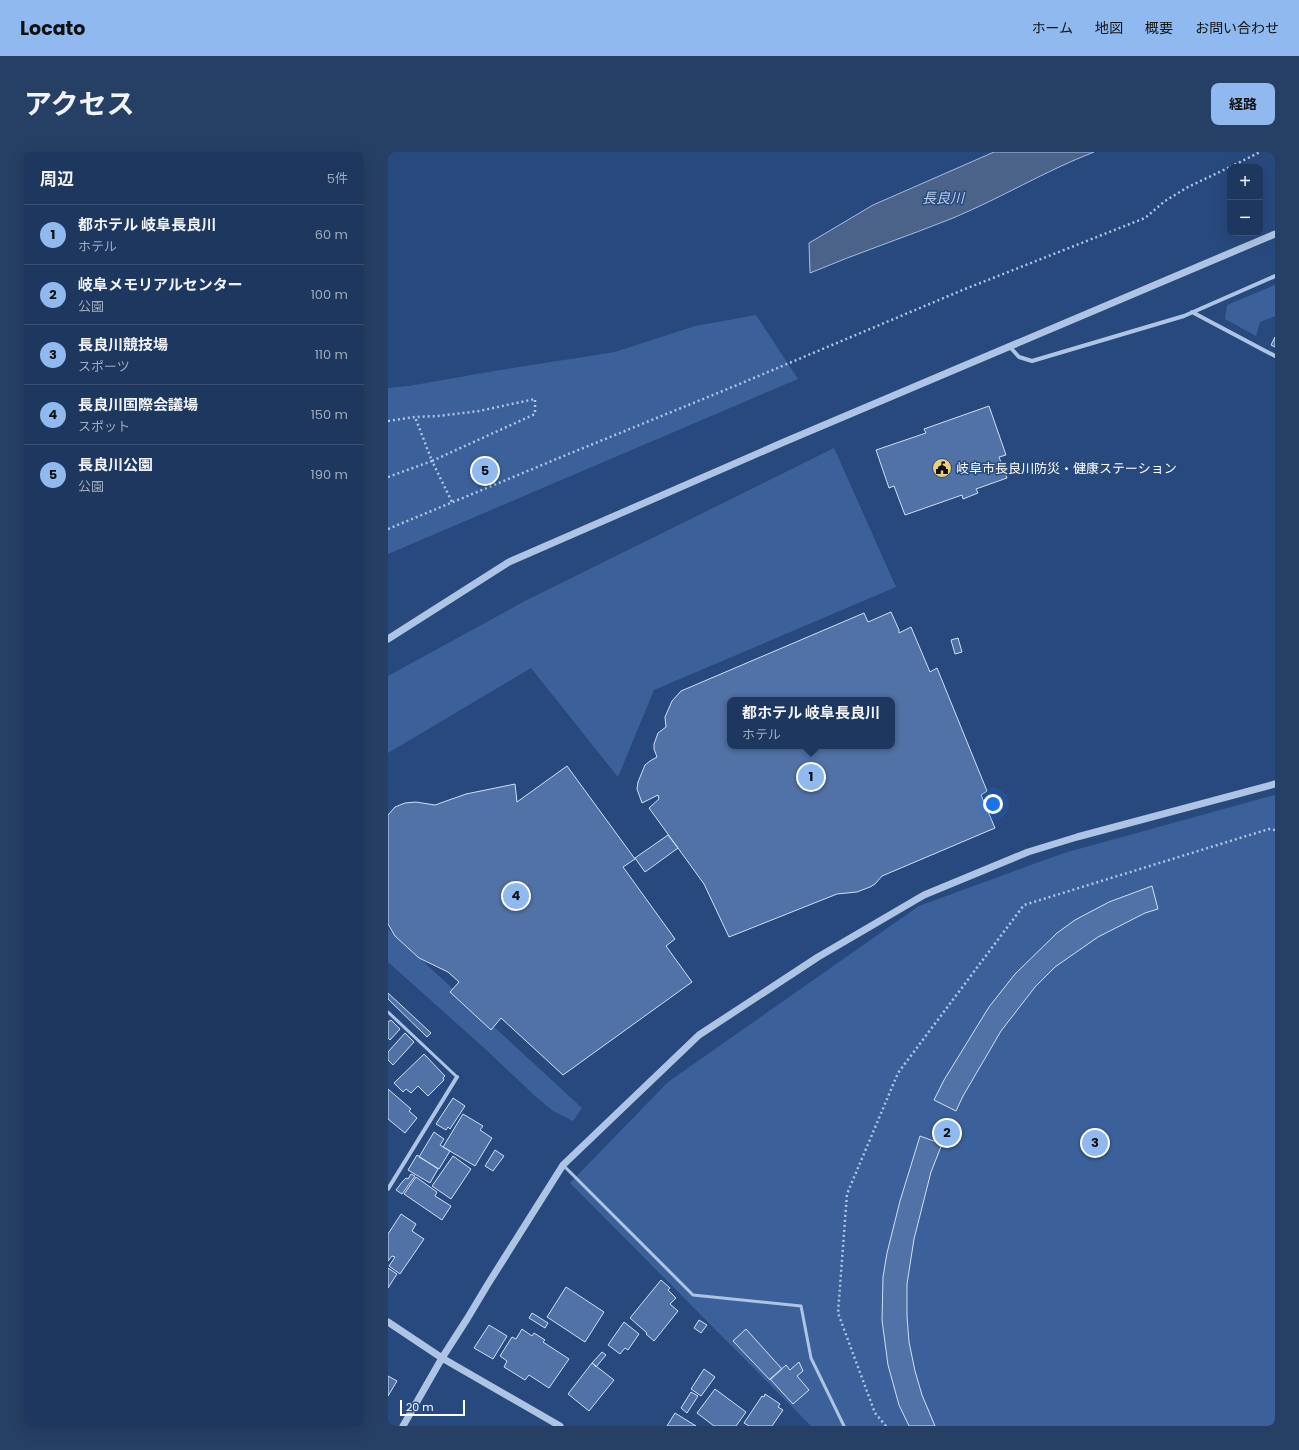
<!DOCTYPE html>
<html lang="ja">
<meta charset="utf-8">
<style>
:root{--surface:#1e375e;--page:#263f64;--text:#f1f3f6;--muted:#a1acbc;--line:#3c5173;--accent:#90b9f0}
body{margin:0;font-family:Poppins,"Noto Sans JP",sans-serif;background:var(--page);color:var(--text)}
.controls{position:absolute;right:12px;top:12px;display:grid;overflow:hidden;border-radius:8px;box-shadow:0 4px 16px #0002}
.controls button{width:36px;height:36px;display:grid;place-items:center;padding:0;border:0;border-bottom:1px solid var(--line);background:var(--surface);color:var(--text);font:20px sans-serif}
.scale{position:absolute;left:12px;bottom:10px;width:65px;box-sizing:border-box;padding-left:4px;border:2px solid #fff;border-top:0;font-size:11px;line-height:14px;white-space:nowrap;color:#fff;-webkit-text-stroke:3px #28497d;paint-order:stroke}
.you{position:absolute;left:605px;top:652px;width:14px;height:14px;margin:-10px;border:3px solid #fff;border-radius:50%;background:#1a73e8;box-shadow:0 0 0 6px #1a73e833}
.badge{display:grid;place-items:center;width:26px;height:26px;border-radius:50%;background:var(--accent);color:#111;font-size:13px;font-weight:700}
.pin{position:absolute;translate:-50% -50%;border:2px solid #fff;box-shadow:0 1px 4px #0006}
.popup{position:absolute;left:339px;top:545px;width:168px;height:52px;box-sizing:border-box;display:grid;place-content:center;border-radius:8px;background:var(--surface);filter:drop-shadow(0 1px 3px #0005);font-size:13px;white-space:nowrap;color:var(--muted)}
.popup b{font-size:15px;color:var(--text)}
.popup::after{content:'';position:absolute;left:50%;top:100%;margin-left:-8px;border:8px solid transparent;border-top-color:var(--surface)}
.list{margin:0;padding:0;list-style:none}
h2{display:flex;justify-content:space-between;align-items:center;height:52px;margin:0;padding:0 16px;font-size:17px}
h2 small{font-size:13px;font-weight:400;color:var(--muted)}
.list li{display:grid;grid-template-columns:26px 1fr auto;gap:12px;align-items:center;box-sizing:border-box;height:60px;padding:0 16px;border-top:1px solid var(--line)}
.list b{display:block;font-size:15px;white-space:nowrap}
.list p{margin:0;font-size:13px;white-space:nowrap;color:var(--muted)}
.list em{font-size:13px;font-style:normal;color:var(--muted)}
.map{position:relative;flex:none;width:887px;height:1274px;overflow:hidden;border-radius:8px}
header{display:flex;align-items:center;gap:24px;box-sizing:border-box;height:56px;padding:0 20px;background:var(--accent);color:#111}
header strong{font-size:19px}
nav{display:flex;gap:22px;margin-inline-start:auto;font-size:14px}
.intro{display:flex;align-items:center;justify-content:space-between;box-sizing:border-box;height:96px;padding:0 24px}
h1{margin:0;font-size:28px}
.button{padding:10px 18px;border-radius:8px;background:var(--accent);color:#111;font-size:14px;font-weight:700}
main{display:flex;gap:24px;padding:0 24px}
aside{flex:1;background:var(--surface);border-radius:8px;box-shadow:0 4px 16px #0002}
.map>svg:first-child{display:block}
.green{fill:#3c619a}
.water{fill:#4b6389;stroke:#a3bee5}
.building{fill:#5172a6;stroke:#d1dff4;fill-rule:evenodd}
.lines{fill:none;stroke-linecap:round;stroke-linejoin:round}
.path{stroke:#aec4e4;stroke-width:2.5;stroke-dasharray:2 3;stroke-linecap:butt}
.service{stroke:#aec4e4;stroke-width:3}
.minor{stroke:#aec4e4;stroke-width:4}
.tertiary{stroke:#aec4e4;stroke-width:7}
.labels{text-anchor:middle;stroke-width:3;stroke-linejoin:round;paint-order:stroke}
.poi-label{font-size:13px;fill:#fff;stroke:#28497d;text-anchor:start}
.water-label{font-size:14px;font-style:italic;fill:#b9ceec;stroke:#28497d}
</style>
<header>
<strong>Locato</strong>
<nav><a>ホーム</a><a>地図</a><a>概要</a><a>お問い合わせ</a></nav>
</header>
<div class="intro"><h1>アクセス</h1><a class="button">経路</a></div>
<main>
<aside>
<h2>周辺<small>5件</small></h2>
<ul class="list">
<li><span class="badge">1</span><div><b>都ホテル 岐阜長良川</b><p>ホテル</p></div><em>60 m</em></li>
<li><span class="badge">2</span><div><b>岐阜メモリアルセンター</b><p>公園</p></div><em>100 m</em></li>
<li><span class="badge">3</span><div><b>長良川競技場</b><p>スポーツ</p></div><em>110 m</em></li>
<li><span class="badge">4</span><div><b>長良川国際会議場</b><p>スポット</p></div><em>150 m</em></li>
<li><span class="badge">5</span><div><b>長良川公園</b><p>公園</p></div><em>190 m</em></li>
</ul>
</aside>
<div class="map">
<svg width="887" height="1274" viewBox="0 0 887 1274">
<rect width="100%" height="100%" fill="#28497d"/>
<path class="green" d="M 887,133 L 887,164 L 872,170 L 868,184 L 837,167 L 839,153 Z
M 368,163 L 410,227 L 0,402 L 0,236 L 21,234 L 106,219 L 227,200 L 307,174 Z
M 446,296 L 508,435 L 266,538 L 230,625 L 143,516 L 0,601 L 0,524 L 137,449 Z
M 887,643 L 887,1274 L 423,1274 L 182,1031 L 280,930 L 531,754 L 676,701 Z
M 0,777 L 194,956 L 185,969 L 165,959 L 147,944 L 95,895 L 0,810 Z"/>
<path class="water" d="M 606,0 L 706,0 C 657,19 613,46 565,66 C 518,85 469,101 422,121 L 421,91 L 485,53 Z"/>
<path class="building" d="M 887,185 L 887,195 L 883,193 Z
M 601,254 L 618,303 L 611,305 L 619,326 L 588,337 L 590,341 L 575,347 L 574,343 L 517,363 L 506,334 L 501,336 L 488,298 L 538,281 L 536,277 Z
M 503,460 L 511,478 L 511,481 L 523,475 L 542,520 L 549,516 L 599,639 L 593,643 L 607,676 L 494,724 L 487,732 L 482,735 L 469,740 L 449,742 L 341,785 L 316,732 L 261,656 L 271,647 L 270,643 L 254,651 L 249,637 L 250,630 L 257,613 L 262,609 L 269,605 L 266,597 L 266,592 L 270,581 L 278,575 L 277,565 L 284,549 L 293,539 L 476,461 L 480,470 ZM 342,548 L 504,548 L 504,594 L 342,594 Z
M 570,486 L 574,500 L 567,502 L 563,488 Z
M 179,614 L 247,707 L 235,715 L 287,787 L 278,794 L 304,830 L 175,923 L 113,866 L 103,878 L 62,840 L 71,830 L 60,820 L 31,806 L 7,784 L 0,772 L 0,663 L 7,655 L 17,651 L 28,650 L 47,653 L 78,642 L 127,632 L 129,650 Z
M 280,683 L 290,696 L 257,720 L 247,706 Z
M 764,734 L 770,757 L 757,761 L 710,785 L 667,815 L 647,835 L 613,879 L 575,944 L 568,959 L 546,948 L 556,928 L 601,855 L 627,822 L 669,781 L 687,768 L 721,750 Z
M 0,841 L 43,881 L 39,885 L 0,847 Z
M 3,868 L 12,877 L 2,888 L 0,886 L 0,870 Z
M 17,881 L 26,890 L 5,913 L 0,908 L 0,900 Z
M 36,902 L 57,924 L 55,926 L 56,928 L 40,944 L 30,934 L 23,941 L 18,937 L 15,940 L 6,931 Z
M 0,937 L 23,957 L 21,959 L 29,966 L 17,981 L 0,967 Z
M 65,946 L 77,954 L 62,977 L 60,975 L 58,978 L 48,972 Z
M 75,962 L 95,974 L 92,978 L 104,986 L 87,1014 L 55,995 Z
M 46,980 L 56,987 L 52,993 L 62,999 L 51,1017 L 31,1005 Z
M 532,984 L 554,992 L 543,1020 L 526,1087 L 519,1132 L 519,1164 L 521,1190 L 527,1219 L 534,1243 L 547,1274 L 521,1274 L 511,1253 L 500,1213 L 494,1168 L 495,1125 L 499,1101 L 512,1049 Z
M 107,998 L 116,1004 L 105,1019 L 97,1014 Z
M 29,1003 L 50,1017 L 42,1031 L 20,1018 Z
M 65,1004 L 83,1017 L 63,1047 L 44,1034 Z
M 23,1022 L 27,1024 L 14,1042 L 8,1038 L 15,1029 L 18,1026 L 20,1027 Z
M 28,1025 L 49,1040 L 47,1044 L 63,1054 L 54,1068 L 16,1042 Z
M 13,1062 L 28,1072 L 24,1079 L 36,1087 L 12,1122 L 1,1114 L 7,1105 L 4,1104 L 0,1109 L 0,1082 Z
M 0,1116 L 9,1122 L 0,1136 Z
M 273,1128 L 282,1136 L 280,1138 L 288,1146 L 282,1152 L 290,1159 L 266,1189 L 258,1182 L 259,1181 L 242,1166 Z
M 178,1135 L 216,1160 L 197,1190 L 159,1165 Z
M 144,1161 L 160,1171 L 157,1176 L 141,1166 Z
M 311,1168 L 319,1173 L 313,1181 L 306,1176 Z
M 236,1170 L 251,1182 L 240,1198 L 237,1196 L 232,1202 L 220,1193 Z
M 101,1173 L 119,1184 L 105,1207 L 86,1196 Z
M 134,1177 L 144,1184 L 146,1181 L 157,1188 L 155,1190 L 181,1207 L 161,1236 L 141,1223 L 137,1228 L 116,1215 L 119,1209 L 112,1204 L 124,1185 L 128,1187 Z
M 358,1177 L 394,1217 L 382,1228 L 345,1189 Z
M 214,1200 L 218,1203 L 208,1215 L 204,1211 Z
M 411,1210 L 415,1219 L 409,1224 L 421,1238 L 405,1252 L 382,1227 L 398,1213 L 402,1218 Z
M 204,1211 L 226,1228 L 201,1259 L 180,1242 Z
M 316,1217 L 327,1225 L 313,1244 L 303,1237 Z
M 0,1224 L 9,1229 L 0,1244 Z
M 327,1237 L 358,1260 L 348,1274 L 326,1274 L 309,1261 Z
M 303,1240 L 310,1244 L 299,1261 L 293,1256 Z
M 377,1242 L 392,1252 L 390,1255 L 395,1258 L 384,1274 L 361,1274 L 356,1271 L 374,1244 L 376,1245 Z
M 287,1261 L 308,1274 L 279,1274 Z"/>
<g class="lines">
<path class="path" d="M 842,15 L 872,0
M 0,269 L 27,265 L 50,264 L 91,259 L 147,247 L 147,262 L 44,309 L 27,265
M 0,325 L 44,309 L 64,350
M 0,377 L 183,301 L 342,236 L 577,137 L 757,66 L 777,49 L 800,35 L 842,15
M 498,1274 L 487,1261 L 450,1161 L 459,1042 L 510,921 L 636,753 L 881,677 L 887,678"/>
<path class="service" d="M 0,860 L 69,925
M 175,1013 L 305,1143 L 413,1154 L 423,1206 L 456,1274"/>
<path class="minor" d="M 804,160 L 887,204
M 622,195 L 631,205 L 644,209 L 796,164 L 887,124
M 0,1037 L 69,925"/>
<path class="tertiary" d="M 0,487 L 121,410 L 396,290 L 887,82
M 0,1170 L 54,1206 L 172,1274
M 15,1274 L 54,1206 L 79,1167 L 100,1132 L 175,1013 L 311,883 L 430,805 L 536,743 L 640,700 L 689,685 L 887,632"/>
</g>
<defs>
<g id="civic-disc" transform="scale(1)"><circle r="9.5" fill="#ecd075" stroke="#28497d"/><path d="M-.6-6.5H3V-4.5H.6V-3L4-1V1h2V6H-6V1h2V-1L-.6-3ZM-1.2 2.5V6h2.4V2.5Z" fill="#111"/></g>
</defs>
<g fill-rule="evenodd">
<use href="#civic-disc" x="554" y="316"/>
</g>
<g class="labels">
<g class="poi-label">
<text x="568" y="321">岐阜市長良川防災・健康ステーション</text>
</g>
<g class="water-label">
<text x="555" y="51">長良川</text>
</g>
</g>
</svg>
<div class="controls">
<button>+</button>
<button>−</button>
</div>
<div class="scale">20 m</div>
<div class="you"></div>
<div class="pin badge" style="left:423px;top:625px">1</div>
<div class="popup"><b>都ホテル 岐阜長良川</b>ホテル</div>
<div class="pin badge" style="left:559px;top:981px">2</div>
<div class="pin badge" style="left:707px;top:991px">3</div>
<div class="pin badge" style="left:128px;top:744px">4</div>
<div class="pin badge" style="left:97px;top:319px">5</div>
</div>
</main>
